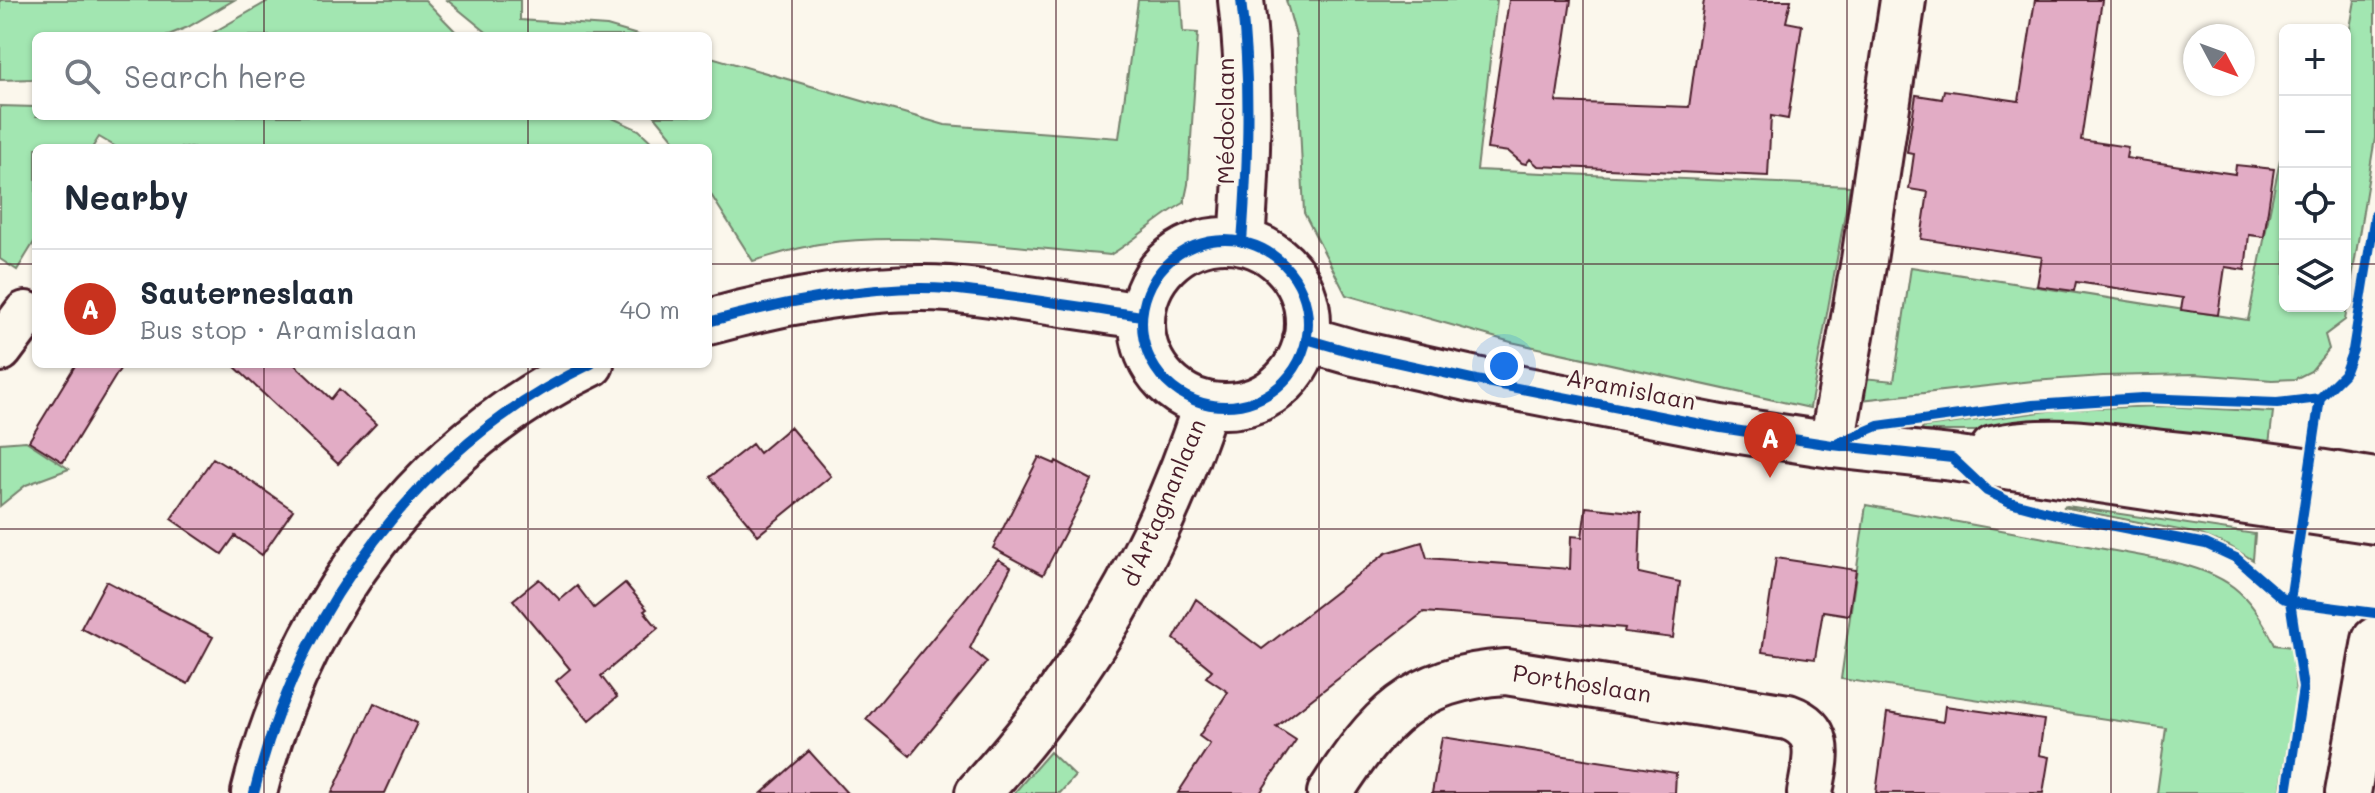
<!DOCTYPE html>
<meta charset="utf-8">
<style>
:root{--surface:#fff;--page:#f2f2f3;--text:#1f2937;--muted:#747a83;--line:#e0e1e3;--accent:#c8321e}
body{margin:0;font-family:Mali,sans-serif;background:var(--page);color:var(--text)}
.controls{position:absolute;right:24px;top:24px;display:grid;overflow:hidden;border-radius:12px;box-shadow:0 2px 6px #0004}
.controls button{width:72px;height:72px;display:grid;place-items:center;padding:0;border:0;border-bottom:2px solid var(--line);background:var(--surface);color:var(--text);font:40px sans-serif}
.compass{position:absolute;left:2183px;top:24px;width:72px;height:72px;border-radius:50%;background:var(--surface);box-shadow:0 2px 6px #0004;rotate:131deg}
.you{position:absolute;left:1504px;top:366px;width:28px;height:28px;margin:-20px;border:6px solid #fff;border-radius:50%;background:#1a73e8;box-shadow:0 0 0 12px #1a73e833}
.badge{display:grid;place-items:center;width:52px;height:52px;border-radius:50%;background:var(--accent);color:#fff;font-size:26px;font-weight:700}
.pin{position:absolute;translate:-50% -66px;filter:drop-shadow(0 2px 4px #0008)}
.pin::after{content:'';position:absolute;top:42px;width:28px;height:24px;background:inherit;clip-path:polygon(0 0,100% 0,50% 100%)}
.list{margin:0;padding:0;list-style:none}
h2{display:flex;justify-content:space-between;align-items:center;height:104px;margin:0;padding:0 32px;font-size:34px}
h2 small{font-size:26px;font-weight:400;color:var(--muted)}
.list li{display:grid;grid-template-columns:52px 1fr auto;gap:24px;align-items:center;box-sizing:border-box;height:120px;padding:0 32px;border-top:2px solid var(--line)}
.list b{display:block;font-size:30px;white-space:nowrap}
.list p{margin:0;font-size:26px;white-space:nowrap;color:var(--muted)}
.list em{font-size:26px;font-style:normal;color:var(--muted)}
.icon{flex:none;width:44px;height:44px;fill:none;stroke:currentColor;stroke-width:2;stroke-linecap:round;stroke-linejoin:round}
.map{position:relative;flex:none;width:2375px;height:793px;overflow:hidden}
.search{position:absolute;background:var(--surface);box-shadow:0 2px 6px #0004;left:32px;top:32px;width:680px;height:88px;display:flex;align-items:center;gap:20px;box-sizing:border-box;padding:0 28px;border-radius:12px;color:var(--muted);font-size:30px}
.panel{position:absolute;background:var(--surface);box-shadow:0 2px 6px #0004;left:32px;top:144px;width:680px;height:224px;border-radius:12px}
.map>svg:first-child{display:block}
.green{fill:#a2e6b1;stroke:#76826e;stroke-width:2}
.building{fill:#e2acc5;stroke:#4a1f2b;stroke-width:2}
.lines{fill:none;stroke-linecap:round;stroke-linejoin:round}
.minor-casing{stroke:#4a1f2b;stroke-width:50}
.major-casing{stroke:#4a1f2b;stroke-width:50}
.minor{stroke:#fbf7ec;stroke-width:44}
.major{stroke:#fbf7ec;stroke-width:44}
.cycleway-casing{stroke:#fbf7ec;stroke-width:15}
.cycleway{stroke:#0057b8;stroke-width:10}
.grid{fill:none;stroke:#4a1f2b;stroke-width:2;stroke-opacity:0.55}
.labels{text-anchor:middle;stroke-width:6;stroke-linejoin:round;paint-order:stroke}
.street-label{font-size:24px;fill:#4a1f2b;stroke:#fbf7ec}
</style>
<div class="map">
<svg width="2375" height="793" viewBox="0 0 2375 793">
<rect width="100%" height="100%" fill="#fbf7ec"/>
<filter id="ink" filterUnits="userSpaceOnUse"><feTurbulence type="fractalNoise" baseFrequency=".0125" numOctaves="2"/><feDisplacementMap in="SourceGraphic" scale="16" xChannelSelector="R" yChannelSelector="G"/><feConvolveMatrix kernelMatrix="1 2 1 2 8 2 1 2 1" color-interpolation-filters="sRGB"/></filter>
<g filter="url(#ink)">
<path class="green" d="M 0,0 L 234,0 L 188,27 L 166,36 L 36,36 L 36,79 L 0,80 Z
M 270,0 L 425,0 L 460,36 L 207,36 Z
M 447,0 L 520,0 L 520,20 L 607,26 L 641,36 L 491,36 Z
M 1138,0 L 1181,0 L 1183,32 L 1198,33 L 1188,184 L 1184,203 C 1157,218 1136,240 1110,255 C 1018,247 911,231 819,244 C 797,248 775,255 753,261 L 708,190 L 708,148 L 681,148 L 655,116 L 708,116 L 708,56 L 945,125 L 1119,138 Z
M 1286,0 L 1497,0 L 1477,170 L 1850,186 L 1810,408 L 1511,342 L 1346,295 L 1304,213 L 1296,36 Z
M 2355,0 L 2375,0 L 2375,138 L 2345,320 L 2325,335 L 2329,349 L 2311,371 L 2295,379 L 2272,380 L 2195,374 L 2103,376 L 2033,381 L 1860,400 L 1863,378 L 1894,381 L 1911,267 L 2248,320 L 2280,160 L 2285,161 L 2285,306 L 2345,306 L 2345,57 Z
M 0,106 L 36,107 L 36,116 L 608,116 L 639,130 L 658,148 L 118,148 L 99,137 L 92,148 L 36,148 L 36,239 L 17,270 L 0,259 Z
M 2163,406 L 2273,412 L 2269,444 L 2066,431 L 1920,431 L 1925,427 L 2064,409 Z
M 26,441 L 69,469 L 26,485 L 0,506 L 0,443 Z
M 1866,505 L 2169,561 C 2226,574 2249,590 2275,645 L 2292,647 L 2296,696 L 2280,793 L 2157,793 L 2166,728 L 1841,679 Z
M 2067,506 L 2255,534 L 2253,560 L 2229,546 L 2199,534 L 2063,507 Z
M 1050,752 L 1075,776 L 1060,793 L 1014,793 Z"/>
<path class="building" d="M 1509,0 L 1571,0 L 1556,102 L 1689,107 L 1704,0 L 1791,0 L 1786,22 L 1802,25 L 1788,119 L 1771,116 L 1768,176 L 1538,166 L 1530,159 L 1526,164 L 1522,163 L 1509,152 L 1487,149 Z
M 2035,0 L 2102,0 L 2081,140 L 2128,147 L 2126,158 L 2235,174 L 2236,165 L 2274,169 L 2264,237 L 2249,235 L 2245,270 L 2225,267 L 2218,315 L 2181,310 L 2183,298 L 2076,282 L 2074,291 L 2037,286 L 2042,257 L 1921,239 L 1928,192 L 1909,189 L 1914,154 L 1907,153 L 1916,95 L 1942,99 L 1944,90 L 2019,101 Z
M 76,364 L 123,364 L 63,462 L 29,441 Z
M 232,364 L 294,364 L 331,399 L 339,389 L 376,424 L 338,464 Z
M 790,427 L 831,476 L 758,535 L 710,477 L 752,444 L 759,453 Z
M 1039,457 L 1055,464 L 1056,461 L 1092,480 L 1043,575 L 993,548 Z
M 213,458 L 226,466 L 227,465 L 293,510 L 262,555 L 235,536 L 222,554 L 171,519 Z
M 1586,507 L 1641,513 L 1639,573 L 1680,582 L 1673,638 L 1624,632 L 1625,628 L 1424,612 L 1276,727 L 1296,740 L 1260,793 L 1178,793 L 1210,744 L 1199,736 L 1228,692 L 1206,677 L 1212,670 L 1174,639 L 1196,599 L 1262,649 L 1386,553 L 1422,542 L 1427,558 L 1570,569 L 1571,536 L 1582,537 Z
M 1776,558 L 1856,570 L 1849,615 L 1823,611 L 1815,659 L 1762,652 Z
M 998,559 L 1011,567 L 970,648 L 987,662 L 910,756 L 866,719 Z
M 539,579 L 560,600 L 577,586 L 594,608 L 625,583 L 647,609 L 644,611 L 658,628 L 601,676 L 617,697 L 589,721 L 556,681 L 570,669 L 513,600 Z
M 106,581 L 213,637 L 188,684 L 81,628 Z
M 374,703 L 417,723 L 385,793 L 332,793 Z
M 1945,706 L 2044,720 L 2039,755 L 2049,757 L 2043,793 L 1876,793 L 1887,713 L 1943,722 Z
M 1442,737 L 1676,773 L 1675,793 L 1432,793 Z
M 809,751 L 847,793 L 762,793 Z"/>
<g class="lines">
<g class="minor-casing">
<path id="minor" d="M 1241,0 C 1251,81 1248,160 1242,242
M1142 323a83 83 0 1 1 166 0a83 83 0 1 1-166 0Z
M 708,322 C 776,303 878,283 949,289 C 1013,295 1078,307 1142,316
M 1306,339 L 1355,353 L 1476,380 L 1721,428 L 1832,445 L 1952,458 L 2375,521
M 0,349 L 26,314
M 1832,445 L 1864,260 L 1903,0
M 1993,449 C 2051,436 2104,446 2163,453 C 2234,460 2304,469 2375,481
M 254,793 C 299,610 419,446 591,364
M 978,793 C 1084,677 1157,554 1206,404
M 1330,793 C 1378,718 1414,678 1506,672 L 1788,717 C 1827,731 1815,761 1810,793"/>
</g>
<g class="major-casing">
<path id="major" d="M 2348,793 L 2375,640"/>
</g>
<use href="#minor" class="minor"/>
<use href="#major" class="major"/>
<g class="cycleway-casing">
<path id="cycleway" d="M 1241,0 C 1251,81 1248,160 1242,242
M1142 323a83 83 0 1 1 166 0a83 83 0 1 1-166 0Z
M 708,322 C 776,303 878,283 949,289 C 1013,295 1078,307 1142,316
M 1306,339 L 1355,353 L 1476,380 L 1721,428 L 1832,445 L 1952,458 L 1987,491 L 2010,502 L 2063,516 L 2206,544 L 2236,558 L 2282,598 L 2298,603 L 2375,613
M 1836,444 L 1878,426 L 2033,405 L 2142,398 L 2277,403 L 2320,398 L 2344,374 L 2353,350 L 2375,215
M 254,793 C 299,610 419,446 591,364
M 2287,793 L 2303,688 L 2290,601 L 2320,398"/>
</g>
<use href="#cycleway" class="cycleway"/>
</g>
</g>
<path class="grid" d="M 264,0 L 264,36M 528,0 L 528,36M 792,0 L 792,793M 1056,0 L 1056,793M 1319,0 L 1319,793M 1583,0 L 1583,793M 1847,0 L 1847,793M 2111,0 L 2111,793M 264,116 L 264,148M 528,116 L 528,148M 0,264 L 36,264M 708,264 L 2285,264M 2345,264 L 2375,264M 264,364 L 264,793M 528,364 L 528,793M 0,529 L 2375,529"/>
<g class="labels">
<g class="street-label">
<text transform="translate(1226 121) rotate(-90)" y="8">Médoclaan</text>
<text transform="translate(1631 390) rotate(11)" y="8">Aramislaan</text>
<text transform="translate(1164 503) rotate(-67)" y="8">d'Artagnanlaan</text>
<text transform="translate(1582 684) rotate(9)" y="8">Porthoslaan</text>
</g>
</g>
</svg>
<div class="controls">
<button>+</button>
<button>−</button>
<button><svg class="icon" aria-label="locate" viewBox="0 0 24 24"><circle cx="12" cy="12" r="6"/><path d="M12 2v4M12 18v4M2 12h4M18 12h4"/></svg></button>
<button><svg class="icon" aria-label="layers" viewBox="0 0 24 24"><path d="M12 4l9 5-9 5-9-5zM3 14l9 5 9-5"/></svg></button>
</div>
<svg class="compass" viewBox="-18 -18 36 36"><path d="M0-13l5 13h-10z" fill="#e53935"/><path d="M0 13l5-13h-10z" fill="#747a83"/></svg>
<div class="you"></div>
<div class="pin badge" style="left:1770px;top:478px">A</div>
<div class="search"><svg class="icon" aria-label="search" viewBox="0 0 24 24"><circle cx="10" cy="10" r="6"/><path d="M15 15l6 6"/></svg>Search here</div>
<section class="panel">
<h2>Nearby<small></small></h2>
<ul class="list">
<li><span class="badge">A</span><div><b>Sauterneslaan</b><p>Bus stop · Aramislaan</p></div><em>40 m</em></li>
</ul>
</section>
</div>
